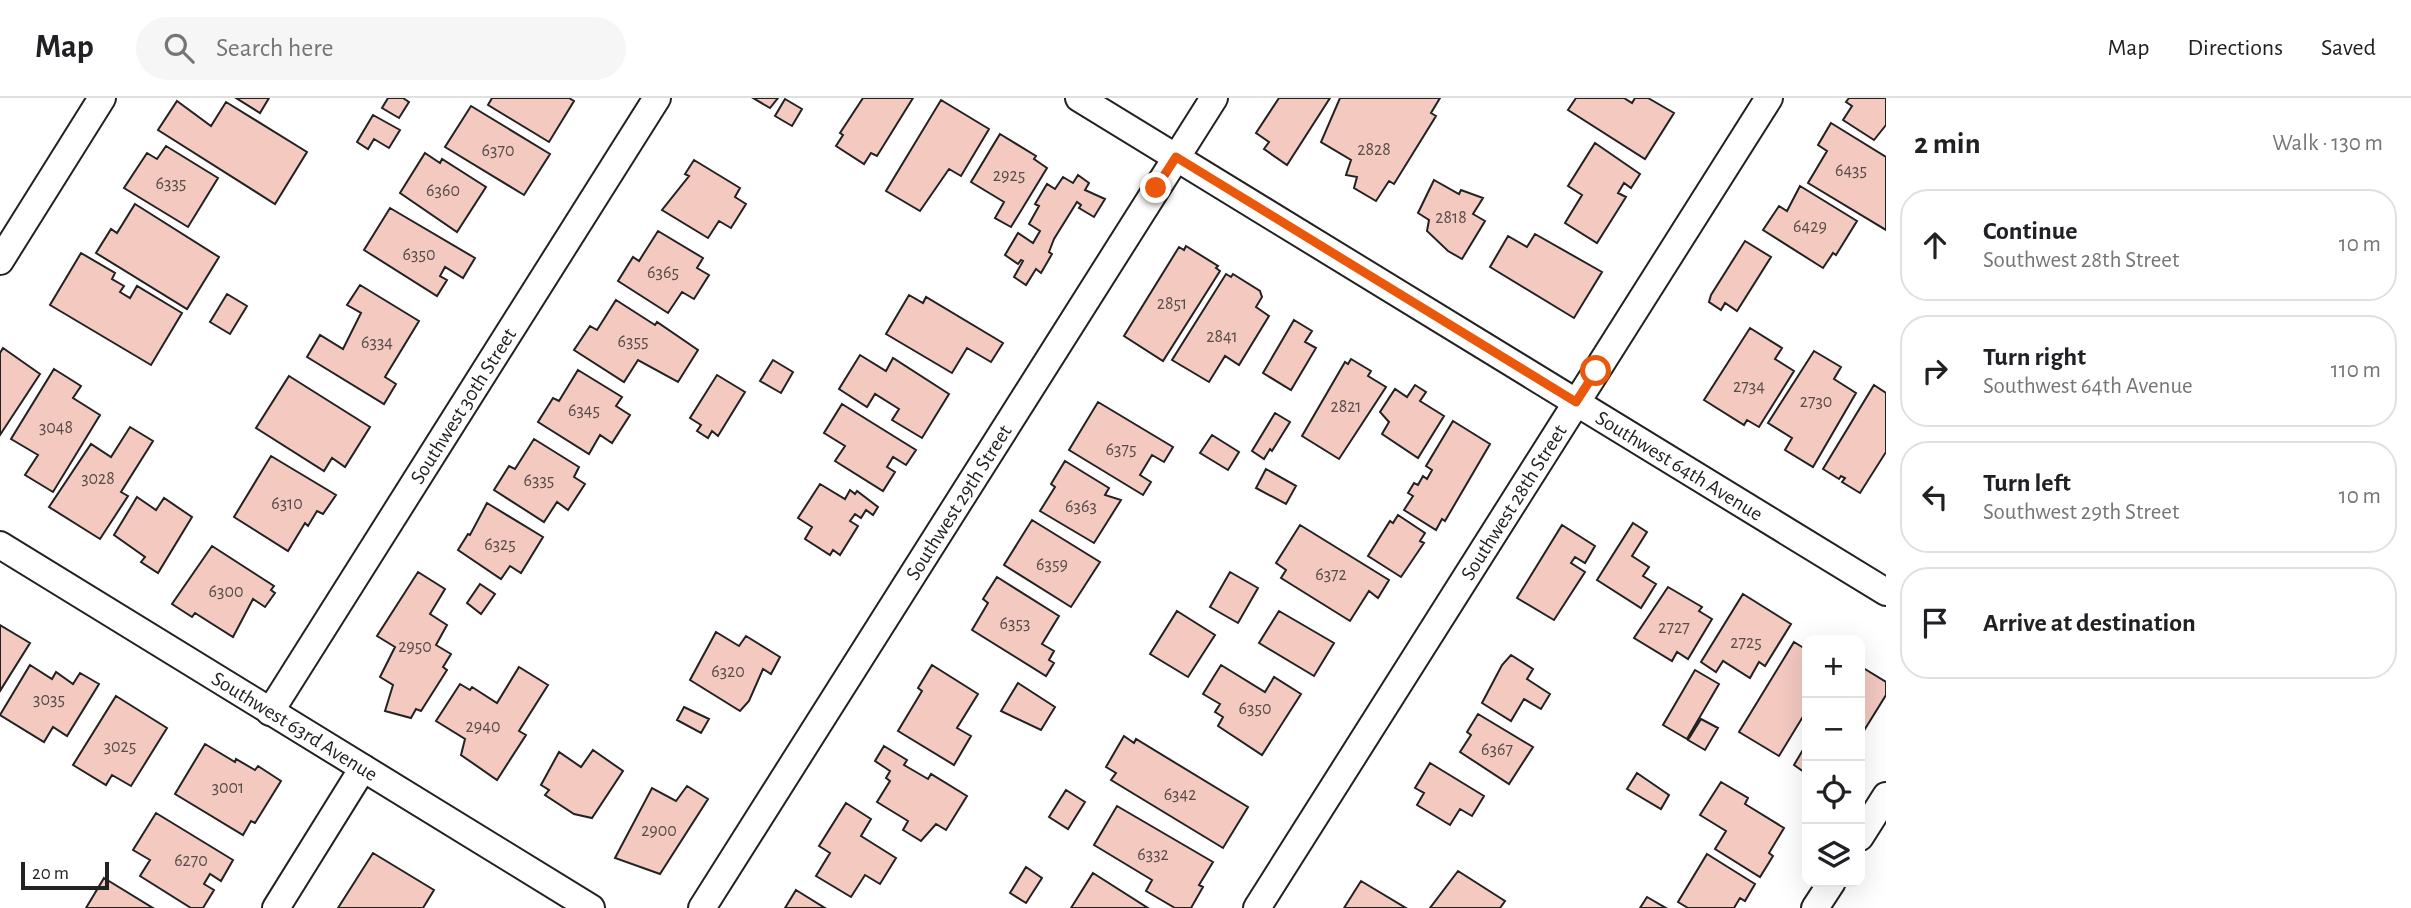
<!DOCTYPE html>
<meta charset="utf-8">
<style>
:root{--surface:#fff;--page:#f6f6f6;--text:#202124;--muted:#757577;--line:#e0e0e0}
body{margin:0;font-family:"Alegreya Sans",sans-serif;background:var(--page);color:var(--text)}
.controls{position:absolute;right:21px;bottom:21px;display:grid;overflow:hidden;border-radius:14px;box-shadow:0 7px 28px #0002}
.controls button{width:63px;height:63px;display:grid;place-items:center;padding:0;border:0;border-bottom:2px solid var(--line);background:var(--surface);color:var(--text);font:35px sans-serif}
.scale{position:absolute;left:21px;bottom:18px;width:88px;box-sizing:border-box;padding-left:7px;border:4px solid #222;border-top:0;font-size:19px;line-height:24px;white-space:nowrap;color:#222;-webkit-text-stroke:5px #fff;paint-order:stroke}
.stop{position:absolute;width:21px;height:21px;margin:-16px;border:5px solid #ea580c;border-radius:50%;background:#fff}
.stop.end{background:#ea580c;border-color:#fff;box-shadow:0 2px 7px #0008}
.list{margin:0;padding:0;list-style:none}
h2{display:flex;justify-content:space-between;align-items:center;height:91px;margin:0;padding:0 28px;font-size:30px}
h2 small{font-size:23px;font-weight:400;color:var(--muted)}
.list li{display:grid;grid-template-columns:46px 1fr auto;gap:21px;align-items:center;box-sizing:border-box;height:112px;margin:0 14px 14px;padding:0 14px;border:2px solid var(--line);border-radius:28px}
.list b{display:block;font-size:26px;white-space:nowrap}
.list p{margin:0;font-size:23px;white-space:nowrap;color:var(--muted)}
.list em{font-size:23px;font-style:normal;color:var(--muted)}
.icon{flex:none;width:38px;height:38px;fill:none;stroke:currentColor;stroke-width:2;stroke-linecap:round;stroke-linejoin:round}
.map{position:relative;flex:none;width:1886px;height:810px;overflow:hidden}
header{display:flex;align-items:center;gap:42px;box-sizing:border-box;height:98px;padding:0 35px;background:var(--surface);border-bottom:2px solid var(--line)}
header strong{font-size:33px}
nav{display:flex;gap:38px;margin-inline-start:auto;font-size:24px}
.search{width:490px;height:63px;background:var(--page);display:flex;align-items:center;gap:18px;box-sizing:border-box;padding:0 24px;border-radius:38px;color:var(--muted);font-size:26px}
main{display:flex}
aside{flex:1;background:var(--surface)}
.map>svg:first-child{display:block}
.building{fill:#f3c9c0;stroke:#222;stroke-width:2}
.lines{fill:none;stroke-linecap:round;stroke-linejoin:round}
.street-casing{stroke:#222;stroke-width:30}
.street{stroke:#fff;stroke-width:26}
.route{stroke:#ea580c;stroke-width:9}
.labels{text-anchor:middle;stroke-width:5;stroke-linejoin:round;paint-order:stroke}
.number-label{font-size:18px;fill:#564c4a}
.street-label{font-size:21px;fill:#222;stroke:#fff}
</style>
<header>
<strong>Map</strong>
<div class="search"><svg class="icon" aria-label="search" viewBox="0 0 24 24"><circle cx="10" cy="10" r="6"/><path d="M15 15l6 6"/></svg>Search here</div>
<nav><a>Map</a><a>Directions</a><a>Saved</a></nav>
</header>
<main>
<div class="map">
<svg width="1886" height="810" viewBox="0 0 1886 810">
<rect width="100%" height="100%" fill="#fff"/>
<path class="building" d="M 236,0 L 269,0 L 260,15 Z
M 388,0 L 403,0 L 409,4 L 399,20 L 382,10 Z
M 492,0 L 569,0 L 574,3 L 549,44 L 488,7 Z
M 753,0 L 778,0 L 770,10 Z
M 863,0 L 913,0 L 877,58 L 871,55 L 864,66 L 836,48 L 843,37 L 840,35 Z
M 1279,0 L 1330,0 L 1287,67 L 1264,51 L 1269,44 L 1256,35 Z
M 1340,0 L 1440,0 L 1431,15 L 1436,18 L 1394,86 L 1389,83 L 1376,103 L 1354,90 L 1357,79 L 1346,77 L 1351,62 L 1321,44 Z
M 1576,0 L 1624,0 L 1632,5 L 1635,0 L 1648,0 L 1674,15 L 1645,61 L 1568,12 Z
M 1849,0 L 1886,0 L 1886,27 L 1874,42 L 1843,22 L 1852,8 L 1846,4 Z
M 785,1 L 802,11 L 792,28 L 775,18 Z
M 941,2 L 989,31 L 961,78 L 949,71 L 920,113 L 886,93 Z
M 177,3 L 211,28 L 226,4 L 307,54 L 275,106 L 158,32 Z
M 471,8 L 550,56 L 524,97 L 445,49 Z
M 373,17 L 400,32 L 389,50 L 374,41 L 368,51 L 357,44 Z
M 1831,25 L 1886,59 L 1886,132 L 1808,85 L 1827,53 L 1818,47 Z
M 1000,36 L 1036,58 L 1034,61 L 1047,70 L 1011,129 L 995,120 L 1004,104 L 971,84 Z
M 1595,45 L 1640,76 L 1631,90 L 1624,85 L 1618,95 L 1626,99 L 1597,145 L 1565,125 L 1582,97 L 1568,88 Z
M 166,48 L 218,80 L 188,129 L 124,90 L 147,55 L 157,61 Z
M 425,55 L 440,65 L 442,61 L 486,89 L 457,134 L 400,95 Z
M 694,62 L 740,90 L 735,99 L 746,106 L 731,130 L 719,123 L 708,140 L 662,112 L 689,78 L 685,76 Z
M 1078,77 L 1089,85 L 1085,92 L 1105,101 L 1094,119 L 1079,110 L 1081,107 L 1077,104 L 1054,141 L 1049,154 L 1052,156 L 1041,175 L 1036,171 L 1026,187 L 1014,179 L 1023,163 L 1021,162 L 1018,166 L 1005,157 L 1018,135 L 1033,145 L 1040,133 L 1029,126 L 1039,108 L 1035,106 L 1047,86 L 1055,91 L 1063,79 L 1073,85 Z
M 1434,82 L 1459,96 L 1461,92 L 1483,100 L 1473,116 L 1485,123 L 1462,161 L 1448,153 L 1427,133 L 1429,122 L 1418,115 Z
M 1800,88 L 1857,123 L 1836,157 L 1833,155 L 1823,170 L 1763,132 L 1779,108 L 1787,113 Z
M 135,106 L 219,159 L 187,211 L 96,155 L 111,131 L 117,135 Z
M 390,110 L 475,160 L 463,180 L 445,169 L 440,178 L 447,182 L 437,198 L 364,152 Z
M 658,133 L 703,160 L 697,170 L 709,177 L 694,201 L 682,194 L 668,215 L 618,183 L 633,159 L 639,163 Z
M 1535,136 L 1602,174 L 1574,220 L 1490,169 L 1508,138 L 1527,149 Z
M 1745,143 L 1771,159 L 1737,213 L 1725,205 L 1721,212 L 1709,204 L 1711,197 Z
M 1186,148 L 1218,168 L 1216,170 L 1220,173 L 1163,263 L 1124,238 L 1179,149 L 1184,152 Z
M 81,155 L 115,175 L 112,181 L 124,188 L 120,194 L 130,200 L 137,188 L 182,215 L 151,267 L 50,207 Z
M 1226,176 L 1231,179 L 1233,176 L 1260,193 L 1262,199 L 1256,209 L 1269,218 L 1239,267 L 1225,258 L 1209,284 L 1172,262 Z
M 360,187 L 419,223 L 385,279 L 396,286 L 384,306 L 307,259 L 320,237 L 343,251 L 361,215 L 347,207 Z
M 227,196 L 247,208 L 230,236 L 210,224 Z
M 909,197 L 923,205 L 926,199 L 1003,245 L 991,264 L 967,250 L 952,275 L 886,236 Z
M 616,202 L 655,227 L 657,224 L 698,252 L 678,284 L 638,262 L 624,284 L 574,252 L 590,228 L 597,232 Z
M 1294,222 L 1312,233 L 1305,244 L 1316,250 L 1291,292 L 1263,275 Z
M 1750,230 L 1782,250 L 1775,261 L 1794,273 L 1759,329 L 1747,322 L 1744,327 L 1704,302 Z
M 3,250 L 40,276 L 0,337 L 0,255 Z
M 1814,253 L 1841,269 L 1834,281 L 1856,295 L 1813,369 L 1785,352 L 1792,340 L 1768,325 Z
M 860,257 L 886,273 L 893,260 L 949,296 L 922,340 L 892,322 L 899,311 L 875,296 L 867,309 L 839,291 Z
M 1351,261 L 1371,273 L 1368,278 L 1386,289 L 1339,361 L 1302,338 L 1345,264 L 1348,266 Z
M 773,262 L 793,274 L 781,295 L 760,283 Z
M 54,271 L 81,288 L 73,300 L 100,317 L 53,394 L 25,377 L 38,357 L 11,341 Z
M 578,272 L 622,299 L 616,308 L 630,317 L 612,345 L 600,337 L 589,356 L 538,324 L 553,300 L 559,303 Z
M 717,277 L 745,294 L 718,338 L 712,333 L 708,340 L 697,333 L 701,327 L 690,320 Z
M 289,278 L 370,329 L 345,369 L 332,360 L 324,373 L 256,330 Z
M 1415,287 L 1426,294 L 1420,303 L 1444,318 L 1418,360 L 1382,336 L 1389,324 L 1380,314 L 1395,291 L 1407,299 Z
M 1874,287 L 1886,295 L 1886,354 L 1860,395 L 1842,384 L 1845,380 L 1841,378 L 1839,381 L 1823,371 Z
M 1098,304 L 1173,349 L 1164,364 L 1152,357 L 1140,377 L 1151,384 L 1143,397 L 1069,352 Z
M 842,306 L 916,352 L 906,367 L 893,359 L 887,369 L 895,374 L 883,393 L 835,363 L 845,348 L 824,335 Z
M 1275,315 L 1290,324 L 1272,353 L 1270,351 L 1264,361 L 1252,353 Z
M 1453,323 L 1490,346 L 1445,423 L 1442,421 L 1436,432 L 1404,412 L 1413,398 L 1408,395 L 1414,385 L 1418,387 L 1423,378 L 1427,381 L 1432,372 L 1426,368 Z
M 130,329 L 153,343 L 121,394 L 128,398 L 100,441 L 49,409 L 91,346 L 111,359 Z
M 1212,337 L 1239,354 L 1228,372 L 1200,355 Z
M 534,341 L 579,369 L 574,379 L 585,386 L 568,412 L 557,404 L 544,424 L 494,392 L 509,368 L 515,371 Z
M 271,358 L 336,397 L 323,416 L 317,413 L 308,428 L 305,425 L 288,453 L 234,419 Z
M 1065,363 L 1109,390 L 1105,397 L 1121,402 L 1094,445 L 1040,413 L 1055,389 L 1051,386 Z
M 1266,371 L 1296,388 L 1286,406 L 1256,390 Z
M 820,386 L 845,401 L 850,392 L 855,396 L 857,393 L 878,409 L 873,417 L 866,412 L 861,420 L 855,416 L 850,423 L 858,428 L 840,457 L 833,452 L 830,457 L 805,441 L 812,429 L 798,420 Z
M 137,399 L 156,412 L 164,400 L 192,419 L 158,475 L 141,464 L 145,459 L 114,437 Z
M 487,405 L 543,439 L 521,475 L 510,468 L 501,481 L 458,452 L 468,436 L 470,437 Z
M 1398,417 L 1425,435 L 1420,443 L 1424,445 L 1401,479 L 1368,458 L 1390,423 L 1393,425 Z
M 1032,422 L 1100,464 L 1071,509 L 1004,467 Z
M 1633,425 L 1647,434 L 1632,458 L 1649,469 L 1643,478 L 1656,486 L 1641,510 L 1597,482 Z
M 1300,427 L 1389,482 L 1378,500 L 1369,493 L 1350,523 L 1281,480 L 1286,472 L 1276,465 Z
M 1562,427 L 1595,448 L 1585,465 L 1575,459 L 1571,465 L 1585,474 L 1554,522 L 1517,500 Z
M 212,448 L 274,488 L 271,492 L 275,495 L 265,509 L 253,501 L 233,539 L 195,515 L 192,519 L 172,506 Z
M 418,474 L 445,491 L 430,516 L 447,527 L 436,547 L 451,556 L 443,569 L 447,572 L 421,613 L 416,611 L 411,620 L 385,613 L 393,587 L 380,579 L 395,549 L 377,538 Z
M 1230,474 L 1258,490 L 1238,525 L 1210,509 Z
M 997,479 L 1059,518 L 1042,546 L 1054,553 L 1049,562 L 1054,565 L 1046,578 L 972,532 L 988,505 L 983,501 Z
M 480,486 L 495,496 L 481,516 L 467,505 Z
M 1668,489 L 1702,509 L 1699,513 L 1712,521 L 1688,561 L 1677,554 L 1672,563 L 1634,540 Z
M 1743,496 L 1791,526 L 1765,568 L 1759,564 L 1750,580 L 1723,563 L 1716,574 L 1701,564 Z
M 1177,513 L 1215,537 L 1188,579 L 1150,556 Z
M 1279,513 L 1334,545 L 1314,578 L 1259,545 Z
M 0,527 L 30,545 L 0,593 Z
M 716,534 L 739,548 L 746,538 L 780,559 L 771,576 L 763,571 L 749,603 L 740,613 L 690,582 Z
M 1794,544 L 1807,552 L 1807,612 L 1779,658 L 1739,634 Z
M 1511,557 L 1533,571 L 1527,581 L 1550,596 L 1541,611 L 1524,601 L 1511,623 L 1482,605 L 1502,567 Z
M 30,567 L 52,581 L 56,574 L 73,586 L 80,575 L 99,586 L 67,638 L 53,629 L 44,644 L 0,617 Z
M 932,567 L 978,596 L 957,630 L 971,638 L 954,667 L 898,633 L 922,593 L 918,590 Z
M 1221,567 L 1265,594 L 1274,579 L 1301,596 L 1262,657 L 1218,628 L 1223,619 L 1215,614 L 1220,606 L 1203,596 Z
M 1860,568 L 1886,584 L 1886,597 L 1860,639 Z
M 519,569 L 548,587 L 519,633 L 526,637 L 497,682 L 461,657 L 465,641 L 436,623 L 460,586 L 470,592 L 472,589 L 497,605 Z
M 1695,572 L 1719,586 L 1687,641 L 1663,627 Z
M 1018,585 L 1055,609 L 1041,632 L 1001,613 Z
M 116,598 L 167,630 L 131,688 L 112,677 L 106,687 L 73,667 Z
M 684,609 L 709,621 L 701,635 L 677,622 Z
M 1478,616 L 1533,649 L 1509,686 L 1460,654 L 1471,637 L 1467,634 Z
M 1701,621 L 1718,630 L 1705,652 L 1688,642 Z
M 1124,638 L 1134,645 L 1136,641 L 1248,709 L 1223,750 L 1111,682 L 1116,675 L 1106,669 Z
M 1807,645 L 1807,676 L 1794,667 Z
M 205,646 L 235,664 L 236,661 L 255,672 L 258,668 L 281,683 L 255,725 L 251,723 L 243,737 L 175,696 Z
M 884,648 L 907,662 L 904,667 L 928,681 L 931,676 L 967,698 L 946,732 L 936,726 L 921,743 L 903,732 L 908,723 L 877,704 L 890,683 L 886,680 L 890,673 L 875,663 Z
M 593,652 L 623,673 L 592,720 L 574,716 L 545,697 L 549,692 L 541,687 L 559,654 L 581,669 Z
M 1430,665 L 1484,698 L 1472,718 L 1460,711 L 1450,727 L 1417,707 L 1424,695 L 1415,690 Z
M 1637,675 L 1669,697 L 1661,711 L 1627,691 Z
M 1721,684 L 1748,700 L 1745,706 L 1784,730 L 1769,755 L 1773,758 L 1760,779 L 1715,751 L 1726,733 L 1700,717 Z
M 687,688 L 708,701 L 660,776 L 615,760 L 652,690 L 676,703 Z
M 1066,692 L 1085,704 L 1068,731 L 1049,719 Z
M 846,705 L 871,721 L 861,738 L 896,760 L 880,786 L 865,777 L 851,799 L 816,778 L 830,755 L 819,748 Z
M 1117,708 L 1213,764 L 1199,787 L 1203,789 L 1191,810 L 1175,810 L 1146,793 L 1152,782 L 1094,747 Z
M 156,715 L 233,762 L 221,783 L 210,776 L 204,786 L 214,792 L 203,810 L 191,810 L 140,778 L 150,762 L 133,752 Z
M 373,755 L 434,792 L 423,810 L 338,810 Z
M 1707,756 L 1755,786 L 1745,803 L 1740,800 L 1734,810 L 1688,810 L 1678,804 Z
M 1026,769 L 1042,780 L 1026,805 L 1010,795 Z
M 1458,773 L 1505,803 L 1500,810 L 1430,810 Z
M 1093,775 L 1148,810 L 1071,810 Z
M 104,780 L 153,810 L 86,810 Z
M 1361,783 L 1406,810 L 1344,810 Z
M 796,792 L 825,810 L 785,810 Z
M 1647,799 L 1666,810 L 1640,810 Z"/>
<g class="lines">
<g class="street-casing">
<g id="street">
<path id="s1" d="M 1079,0 L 1886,494"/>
<path d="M 0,163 L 102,0"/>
<path id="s2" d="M 0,447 L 591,810"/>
<path id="s3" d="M 270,614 L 657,0"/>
<path d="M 1860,739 L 1886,698"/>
<path d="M 276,810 L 363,670"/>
<path id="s4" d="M 702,810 L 1214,0"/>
<path id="s5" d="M 1257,810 L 1769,0"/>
<path d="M 1815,810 L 1832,784"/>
</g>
</g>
<use href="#street" class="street"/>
</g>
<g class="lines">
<path class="route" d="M 1156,90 L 1176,59 L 1576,304 L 1596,273"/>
</g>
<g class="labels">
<g class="number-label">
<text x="1374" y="57">2828</text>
<text x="498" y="58">6370</text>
<text x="1851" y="78">6435</text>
<text x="1009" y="83">2925</text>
<text x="171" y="91">6335</text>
<text x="443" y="98">6360</text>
<text x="1451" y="125">2818</text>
<text x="1810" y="134">6429</text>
<text x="419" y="162">6350</text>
<text x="663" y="180">6365</text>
<text x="1172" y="211">2851</text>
<text x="1222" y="244">2841</text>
<text x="633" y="249">6355</text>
<text x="377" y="250">6334</text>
<text x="1749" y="294">2734</text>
<text x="1816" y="309">2730</text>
<text x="1346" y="314">2821</text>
<text x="584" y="318">6345</text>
<text x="56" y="335">3048</text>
<text x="1121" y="357">6375</text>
<text x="98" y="386">3028</text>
<text x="539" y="388">6335</text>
<text x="287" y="411">6310</text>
<text x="1081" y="414">6363</text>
<text x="500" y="452">6325</text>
<text x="1052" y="472">6359</text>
<text x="1331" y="482">6372</text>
<text x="226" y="499">6300</text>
<text x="1015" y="531">6353</text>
<text x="1674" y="535">2727</text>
<text x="1746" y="550">2725</text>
<text x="415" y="554">2950</text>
<text x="728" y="579">6320</text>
<text x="49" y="607">3035</text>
<text x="1255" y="616">6350</text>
<text x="483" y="634">2940</text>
<text x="120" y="654">3025</text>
<text x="1497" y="657">6367</text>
<text x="228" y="695">3001</text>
<text x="1180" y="702">6342</text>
<text x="659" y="738">2900</text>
<text x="1153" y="762">6332</text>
<text x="191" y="768">6270</text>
</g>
<g class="street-label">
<text dy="7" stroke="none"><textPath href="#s3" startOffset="362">Southwest 30th Street</textPath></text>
<text dy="7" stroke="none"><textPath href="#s1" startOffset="704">Southwest 64th Avenue</textPath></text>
<text dy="7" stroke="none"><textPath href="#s4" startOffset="480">Southwest 29th Street</textPath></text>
<text dy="7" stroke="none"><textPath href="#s5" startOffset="480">Southwest 28th Street</textPath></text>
<text dy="7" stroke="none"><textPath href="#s2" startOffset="346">Southwest 63rd Avenue</textPath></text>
</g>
</g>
</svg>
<div class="controls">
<button>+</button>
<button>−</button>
<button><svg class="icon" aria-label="locate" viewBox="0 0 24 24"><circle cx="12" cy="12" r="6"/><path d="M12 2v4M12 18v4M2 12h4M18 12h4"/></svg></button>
<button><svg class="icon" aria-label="layers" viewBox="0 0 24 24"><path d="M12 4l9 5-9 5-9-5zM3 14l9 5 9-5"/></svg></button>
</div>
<div class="scale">20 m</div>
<div class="stop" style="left:1596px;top:273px"></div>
<div class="stop end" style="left:1156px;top:90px"></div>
</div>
<aside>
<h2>2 min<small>Walk · 130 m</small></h2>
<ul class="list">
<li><svg class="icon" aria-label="ahead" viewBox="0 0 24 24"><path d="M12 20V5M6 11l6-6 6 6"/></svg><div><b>Continue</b><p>Southwest 28th Street</p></div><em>10 m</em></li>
<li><svg class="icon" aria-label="right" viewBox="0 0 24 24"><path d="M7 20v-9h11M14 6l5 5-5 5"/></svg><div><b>Turn right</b><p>Southwest 64th Avenue</p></div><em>110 m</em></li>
<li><svg class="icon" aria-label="left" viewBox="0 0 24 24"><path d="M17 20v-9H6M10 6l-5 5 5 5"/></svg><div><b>Turn left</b><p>Southwest 29th Street</p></div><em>10 m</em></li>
<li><svg class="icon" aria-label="arrive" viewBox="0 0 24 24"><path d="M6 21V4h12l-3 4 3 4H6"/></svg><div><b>Arrive at destination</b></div></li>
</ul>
</aside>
</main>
